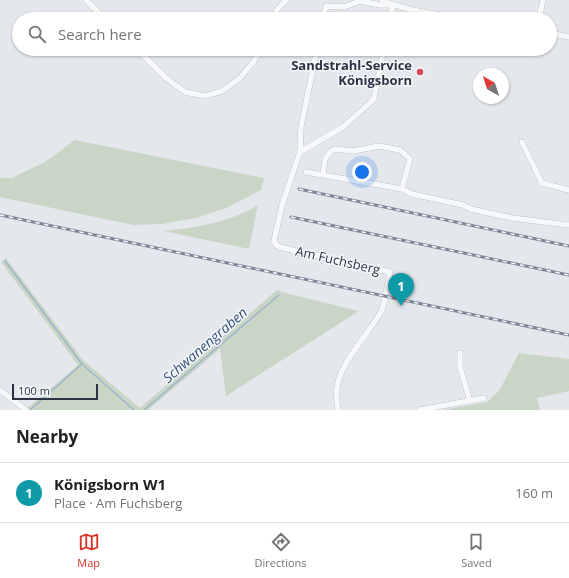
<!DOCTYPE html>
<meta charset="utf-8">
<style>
:root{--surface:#fff;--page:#f6f6f6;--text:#202124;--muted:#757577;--line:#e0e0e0;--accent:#d93025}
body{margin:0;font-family:"Open Sans",sans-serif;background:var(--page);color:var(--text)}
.compass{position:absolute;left:473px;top:68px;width:36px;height:36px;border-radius:50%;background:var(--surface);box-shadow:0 1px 3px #0004;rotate:321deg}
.scale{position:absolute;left:12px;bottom:10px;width:86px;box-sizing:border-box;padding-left:4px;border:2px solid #2b3445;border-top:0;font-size:11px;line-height:14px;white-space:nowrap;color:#2b3445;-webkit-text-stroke:3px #f4f6f9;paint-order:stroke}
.you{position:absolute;left:362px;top:172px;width:14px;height:14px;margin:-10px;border:3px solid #fff;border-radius:50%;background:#1a73e8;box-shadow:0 0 0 6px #1a73e833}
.badge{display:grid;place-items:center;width:26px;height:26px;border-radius:50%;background:var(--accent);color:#fff;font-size:13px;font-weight:700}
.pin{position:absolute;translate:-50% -33px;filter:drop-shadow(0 1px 2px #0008)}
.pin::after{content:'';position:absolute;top:21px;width:14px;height:12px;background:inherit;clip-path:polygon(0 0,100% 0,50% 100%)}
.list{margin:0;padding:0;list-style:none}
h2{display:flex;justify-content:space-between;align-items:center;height:52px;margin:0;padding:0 16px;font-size:17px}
h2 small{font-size:13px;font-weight:400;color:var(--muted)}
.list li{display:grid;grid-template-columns:26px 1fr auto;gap:12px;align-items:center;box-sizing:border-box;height:60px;padding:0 16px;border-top:1px solid var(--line)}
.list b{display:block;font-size:15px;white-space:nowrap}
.list p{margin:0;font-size:13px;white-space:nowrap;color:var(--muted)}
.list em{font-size:13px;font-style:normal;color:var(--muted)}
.icon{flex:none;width:22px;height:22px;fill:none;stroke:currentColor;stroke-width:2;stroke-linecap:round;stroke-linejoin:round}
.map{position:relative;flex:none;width:569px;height:410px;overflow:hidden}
.search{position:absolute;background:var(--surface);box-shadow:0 1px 3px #0004;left:12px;right:12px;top:12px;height:44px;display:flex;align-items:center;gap:10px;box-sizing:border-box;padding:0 14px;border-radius:22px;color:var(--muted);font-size:15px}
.sheet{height:112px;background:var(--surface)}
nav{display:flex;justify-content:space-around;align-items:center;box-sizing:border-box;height:56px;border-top:1px solid var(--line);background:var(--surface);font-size:11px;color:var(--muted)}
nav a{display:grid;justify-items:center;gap:2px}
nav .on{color:var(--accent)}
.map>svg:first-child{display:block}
.green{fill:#c9d6c5}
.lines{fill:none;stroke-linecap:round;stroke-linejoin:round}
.stream{stroke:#9fb4cc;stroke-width:1.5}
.minor-casing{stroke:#a9aeb7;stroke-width:6}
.minor{stroke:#f7f8fa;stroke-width:5.5}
.rail-casing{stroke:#7d8696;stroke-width:3}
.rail{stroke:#f4f6f9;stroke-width:1.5;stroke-dasharray:4.5;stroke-linecap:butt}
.poi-dot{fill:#d1495b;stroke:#f4f6f9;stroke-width:1.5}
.labels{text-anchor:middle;stroke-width:3;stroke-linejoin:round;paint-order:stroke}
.poi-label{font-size:13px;font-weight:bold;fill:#2b3445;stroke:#f4f6f9;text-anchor:end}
.street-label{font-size:13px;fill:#2b3445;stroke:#f4f6f9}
.water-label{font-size:14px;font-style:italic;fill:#34527a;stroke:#f4f6f9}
</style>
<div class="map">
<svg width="569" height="410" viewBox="0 0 569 410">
<rect width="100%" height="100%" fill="#e4e7ec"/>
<path class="green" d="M 75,140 L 264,178 L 261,190 L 228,207 L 196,218 L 162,224 L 133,225 L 0,197 L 0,178 L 12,178 L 45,162 Z
M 258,205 L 249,249 L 164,231 C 198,227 228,223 258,205 Z
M 6,258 L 83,360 L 140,408 L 277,290 L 285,293 L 359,311 L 226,396 L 220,349 L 148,410 L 21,410 L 29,407 L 78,365 L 1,262 Z
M 519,353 L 569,359 L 569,391 L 537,398 L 540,410 L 443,410 L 487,402 L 499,391 Z"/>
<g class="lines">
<path class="stream" d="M 5,261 L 82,364
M 30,410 L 82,364 L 134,410
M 144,410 L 279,295"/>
<g class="minor-casing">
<path id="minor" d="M 86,0 L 105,19
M 382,0 C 409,12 439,14 467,19
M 274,19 L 277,10 L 286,0
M 323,19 L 326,6 L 344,7 L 360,1 L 380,5 L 391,5
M 390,19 L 393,5
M 539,19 L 543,0
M 550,33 L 569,37
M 137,49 L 166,78 L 185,92 L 205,96 L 222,91 L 240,78 L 254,61 L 261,49
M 317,49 L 301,127 L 300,152 L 282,205 L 274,241 L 276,245 L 279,247 L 390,272 L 384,303 L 382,310 C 370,333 339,363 337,388 C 336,395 337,403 338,410
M 437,49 L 452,51 L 457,49
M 522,142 L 542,183 L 569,190
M 300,152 L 343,127 L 371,102 L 374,98 L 384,49
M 306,172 L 402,189 L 412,194 L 463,205 L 471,209 L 512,218 L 569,225
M 323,174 L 325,159 L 331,151 L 335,149 L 353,151 L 379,146 L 400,150 L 410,159 L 402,189
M 460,353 L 460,367 L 470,401
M 0,390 L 26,410
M 420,410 L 484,398"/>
</g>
<use href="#minor" class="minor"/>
<g class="rail-casing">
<path id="rail" d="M 299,189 L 569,246
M 0,215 L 569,335
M 291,217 L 569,275"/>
</g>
<use href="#rail" class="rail"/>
</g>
<circle class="poi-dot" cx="420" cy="72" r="4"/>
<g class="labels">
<g class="poi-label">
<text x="412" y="70">Sandstrahl-Service<tspan x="412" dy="15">Königsborn</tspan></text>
</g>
<g class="street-label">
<text transform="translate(338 260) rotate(13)" y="5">Am Fuchsberg</text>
</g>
<g class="water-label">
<text transform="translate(205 345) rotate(-41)" y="5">Schwanengraben</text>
</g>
</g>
</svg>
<svg class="compass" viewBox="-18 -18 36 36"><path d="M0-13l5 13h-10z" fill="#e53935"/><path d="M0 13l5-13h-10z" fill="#757577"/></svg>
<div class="scale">100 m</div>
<div class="you"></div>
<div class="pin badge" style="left:401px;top:306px;background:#0f9aa8">1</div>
<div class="search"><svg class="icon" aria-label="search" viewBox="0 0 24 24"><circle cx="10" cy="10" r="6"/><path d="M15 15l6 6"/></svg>Search here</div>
</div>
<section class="sheet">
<h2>Nearby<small></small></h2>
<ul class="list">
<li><span class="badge" style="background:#0f9aa8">1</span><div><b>Königsborn W1</b><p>Place · Am Fuchsberg</p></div><em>160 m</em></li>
</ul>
</section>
<nav>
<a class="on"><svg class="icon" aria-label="map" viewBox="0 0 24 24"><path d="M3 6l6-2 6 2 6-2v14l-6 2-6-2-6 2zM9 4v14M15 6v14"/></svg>Map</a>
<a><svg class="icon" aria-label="directions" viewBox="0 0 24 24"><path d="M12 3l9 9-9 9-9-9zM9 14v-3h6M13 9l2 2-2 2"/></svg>Directions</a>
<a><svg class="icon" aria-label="saved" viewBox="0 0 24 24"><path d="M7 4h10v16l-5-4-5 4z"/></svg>Saved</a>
</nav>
